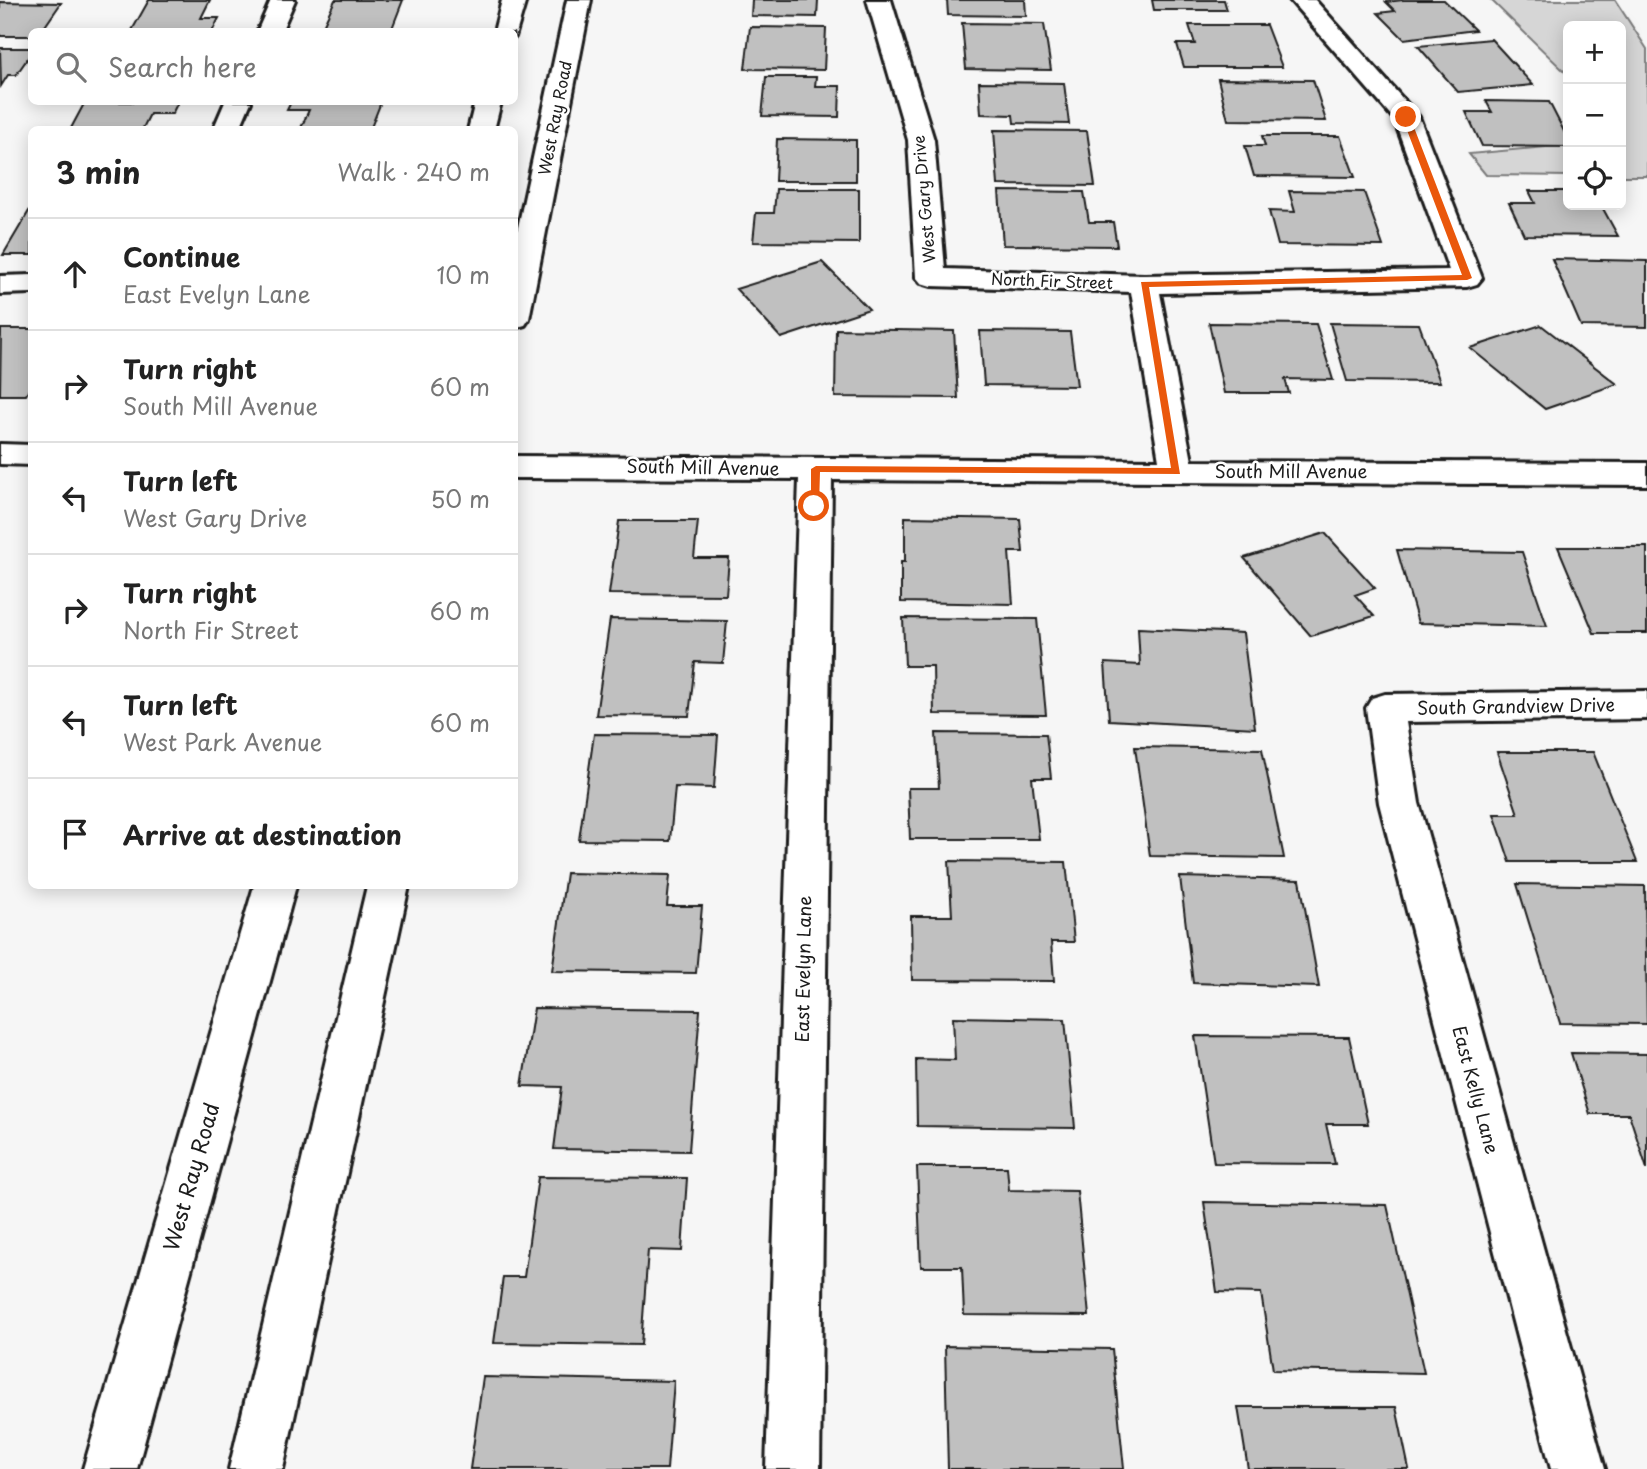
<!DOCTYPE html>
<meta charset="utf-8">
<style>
:root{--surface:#fff;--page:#f2f2f2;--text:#222;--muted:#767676;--line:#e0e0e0}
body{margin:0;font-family:"Playpen Sans",sans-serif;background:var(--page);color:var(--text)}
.controls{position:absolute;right:21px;top:21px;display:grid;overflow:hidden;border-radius:10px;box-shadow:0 4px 18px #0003}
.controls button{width:63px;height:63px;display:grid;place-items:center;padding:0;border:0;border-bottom:2px solid var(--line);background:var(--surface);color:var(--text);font:35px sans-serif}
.stop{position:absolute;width:21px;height:21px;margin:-16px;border:5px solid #ea580c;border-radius:50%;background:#fff}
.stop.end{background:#ea580c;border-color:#fff;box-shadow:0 2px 7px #0008}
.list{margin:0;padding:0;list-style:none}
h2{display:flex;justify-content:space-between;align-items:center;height:91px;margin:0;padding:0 28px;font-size:30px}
h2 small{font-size:23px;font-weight:400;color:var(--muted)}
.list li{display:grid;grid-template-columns:46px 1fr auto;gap:21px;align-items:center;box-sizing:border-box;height:112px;padding:0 28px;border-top:2px solid var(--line)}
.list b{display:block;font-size:26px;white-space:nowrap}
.list p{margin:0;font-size:23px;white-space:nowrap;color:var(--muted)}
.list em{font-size:23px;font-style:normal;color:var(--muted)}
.icon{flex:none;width:38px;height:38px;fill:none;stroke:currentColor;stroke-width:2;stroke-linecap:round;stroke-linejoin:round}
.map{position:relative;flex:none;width:1647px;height:1469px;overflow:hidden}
.search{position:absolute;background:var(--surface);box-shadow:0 4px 18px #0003;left:28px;top:28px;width:490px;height:77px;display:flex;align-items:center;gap:18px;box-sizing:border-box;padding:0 24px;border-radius:10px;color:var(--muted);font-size:26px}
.panel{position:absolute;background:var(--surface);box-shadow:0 4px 18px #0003;left:28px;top:126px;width:490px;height:763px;border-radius:10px}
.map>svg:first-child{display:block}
.green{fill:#d6d6d6;stroke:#797979;stroke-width:2}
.building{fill:#c0c0c0;stroke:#1c1c1c;stroke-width:2}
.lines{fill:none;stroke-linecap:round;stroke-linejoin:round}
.minor-casing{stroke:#1c1c1c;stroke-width:6}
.major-casing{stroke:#1c1c1c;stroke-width:6}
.minor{fill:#fff;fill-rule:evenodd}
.major{fill:#fff;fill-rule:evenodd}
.route{fill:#ea580c}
.labels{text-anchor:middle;stroke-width:5;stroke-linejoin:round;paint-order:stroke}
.far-street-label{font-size:16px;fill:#1c1c1c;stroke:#fff}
.street-label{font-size:18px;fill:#1c1c1c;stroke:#fff}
.near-street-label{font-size:21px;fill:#1c1c1c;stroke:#fff}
</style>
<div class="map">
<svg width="1647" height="1469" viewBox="0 0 1647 1469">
<rect width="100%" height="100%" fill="#f6f6f6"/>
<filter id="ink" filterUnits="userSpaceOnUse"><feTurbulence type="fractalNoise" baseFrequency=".0143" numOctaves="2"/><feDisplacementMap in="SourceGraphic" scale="14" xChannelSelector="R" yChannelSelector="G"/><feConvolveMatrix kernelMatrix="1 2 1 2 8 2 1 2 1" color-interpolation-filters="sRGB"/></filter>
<g filter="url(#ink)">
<path class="green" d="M 1491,0 L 1615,0 L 1647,49 L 1647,176 L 1621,176 L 1621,26 L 1568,26 L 1568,75 Z
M 1568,145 L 1568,176 L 1486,175 L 1469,154 Z"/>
<path class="building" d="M 149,0 L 210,0 L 201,18 L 219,18 L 212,32 L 131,32 Z
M 335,0 L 403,0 L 391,31 L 321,30 Z
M 752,0 L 818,0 L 817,17 L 751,16 Z
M 947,0 L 1025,0 L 1026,16 L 948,15 Z
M 1152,0 L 1224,0 L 1227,10 L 1154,10 Z
M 1403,0 L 1444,0 L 1475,30 L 1404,39 L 1378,13 L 1395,11 L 1386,2 Z
M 0,2 L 61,3 L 41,32 L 32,32 L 32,36 L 0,36 Z
M 962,23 L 1044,24 L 1051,70 L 966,69 Z
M 1189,25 L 1266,25 L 1282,67 L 1184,67 L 1177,44 L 1195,44 Z
M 750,27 L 826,28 L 824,70 L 745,69 Z
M 1491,39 L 1533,85 L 1458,92 L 1418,46 Z
M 0,48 L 32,48 L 32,52 L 16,75 L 8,75 L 1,86 Z
M 766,77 L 816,77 L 815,86 L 840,86 L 839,117 L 762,116 Z
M 1218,79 L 1313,80 L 1326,121 L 1228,120 Z
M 979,82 L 1064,83 L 1069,124 L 1014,123 L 1013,115 L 981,114 Z
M 1486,101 L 1549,102 L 1568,139 L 1568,147 L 1482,146 L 1466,112 L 1492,112 Z
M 85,102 L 178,102 L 172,114 L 150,114 L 142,130 L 70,130 Z
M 291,102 L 381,102 L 370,130 L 300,130 L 309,110 L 287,110 Z
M 994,130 L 1087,131 L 1095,186 L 998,185 Z
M 1262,136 L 1340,136 L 1355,177 L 1254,176 L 1245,146 L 1265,146 Z
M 777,139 L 856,140 L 856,181 L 775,181 Z
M 776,189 L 859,189 L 859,243 L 753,242 L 756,213 L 774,213 Z
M 999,191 L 1084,192 L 1089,222 L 1113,222 L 1117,246 L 1003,245 Z
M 1289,191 L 1364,192 L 1383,246 L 1278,245 L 1269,211 L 1295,212 Z
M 1529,191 L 1568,191 L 1568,205 L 1601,205 L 1618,236 L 1524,235 L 1509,203 L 1535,203 Z
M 32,206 L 32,255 L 3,255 Z
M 1552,259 L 1647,261 L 1647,327 L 1581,326 Z
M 822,262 L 869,309 L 781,338 L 736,289 Z
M 1209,323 L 1316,324 L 1333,380 L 1285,379 L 1289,393 L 1224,393 Z
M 1330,323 L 1419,324 L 1440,382 L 1347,381 Z
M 1541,325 L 1617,384 L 1545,409 L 1470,348 Z
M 1,329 L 32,329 L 32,384 L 26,395 L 0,395 Z
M 836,329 L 954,331 L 958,398 L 835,397 Z
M 980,331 L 1070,332 L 1077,386 L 984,385 Z
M 905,517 L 1020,519 L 1023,552 L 1009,552 L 1013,604 L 901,602 L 901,562 L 905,562 Z
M 619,521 L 698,521 L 694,558 L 729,558 L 726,595 L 609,594 Z
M 1325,533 L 1375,588 L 1355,595 L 1374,616 L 1311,636 L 1244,558 Z
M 1558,547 L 1647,547 L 1647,633 L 1594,633 Z
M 1397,550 L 1522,552 L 1547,626 L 1418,623 Z
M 903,618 L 1037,619 L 1046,715 L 934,714 L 933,666 L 905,666 Z
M 610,619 L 727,621 L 723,663 L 695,662 L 689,716 L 596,715 Z
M 1138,628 L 1243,633 L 1255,728 L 1109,720 L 1105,663 L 1140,665 Z
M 936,733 L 1046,734 L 1051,778 L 1032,778 L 1039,839 L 910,839 L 908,788 L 939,788 Z
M 594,734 L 718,735 L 714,788 L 675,787 L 670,841 L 579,840 Z
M 1135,747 L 1262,749 L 1284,858 L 1150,856 Z
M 1497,752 L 1593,752 L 1637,862 L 1510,862 L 1494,814 L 1518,814 Z
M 949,861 L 1066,862 L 1074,942 L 1051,942 L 1054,981 L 912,980 L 911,916 L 952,916 Z
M 566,873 L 670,875 L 667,906 L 702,906 L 696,973 L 552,971 Z
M 1180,877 L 1300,880 L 1319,987 L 1193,983 Z
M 1517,884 L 1645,886 L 1647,1024 L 1560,1023 Z
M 534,1008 L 700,1010 L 689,1151 L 554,1149 L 562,1087 L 522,1086 Z
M 953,1017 L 1065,1019 L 1075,1128 L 917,1126 L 916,1059 L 955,1060 Z
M 1195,1036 L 1349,1037 L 1368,1124 L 1326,1124 L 1335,1164 L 1214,1163 Z
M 1571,1053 L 1647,1054 L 1647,1169 L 1629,1114 L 1590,1114 Z
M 917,1167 L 1007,1167 L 1009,1190 L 1077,1191 L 1089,1316 L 964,1315 L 962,1267 L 921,1267 Z
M 538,1177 L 687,1178 L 682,1251 L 648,1250 L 641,1345 L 494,1343 L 503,1277 L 524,1277 Z
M 1204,1202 L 1387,1205 L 1424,1373 L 1273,1370 L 1261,1293 L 1217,1292 Z
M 945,1346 L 1112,1349 L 1124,1469 L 948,1469 Z
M 483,1377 L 674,1381 L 667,1469 L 470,1469 Z
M 1238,1407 L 1396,1407 L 1409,1469 L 1248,1469 Z"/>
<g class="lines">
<g class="minor-casing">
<path id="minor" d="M 271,0 L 295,0 L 281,32 L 257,32 Z
M 867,0 L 891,0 L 934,140 L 945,269 L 1144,275 L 1449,270 L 1394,119 L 1290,0 L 1315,0 L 1419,117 L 1482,278 L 1477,284 L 1467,287 L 1160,293 L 1192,461 L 1647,463 L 1647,485 L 832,480 L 820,1469 L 766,1469 L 799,479 L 514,478 L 514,456 L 1159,460 L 1131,292 L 931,286 L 921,283 L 916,277 L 908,140 Z
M 225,102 L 251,102 L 239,130 L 213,130 Z
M 32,275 L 32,293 L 0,294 L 0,276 Z
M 0,444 L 32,445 L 32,465 L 0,464 Z
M 1647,691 L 1647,719 L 1406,722 L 1419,803 L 1605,1469 L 1551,1469 L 1379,803 L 1366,708 L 1372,698 L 1385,694 Z"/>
</g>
<g class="major-casing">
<path id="major" d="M 502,0 L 526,0 L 515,37 L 514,32 L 494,32 Z
M 567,0 L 591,0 L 529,319 L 525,325 L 514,328 L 514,246 Z
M 475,102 L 501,102 L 494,130 L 468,130 Z
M 254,886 L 296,886 L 137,1469 L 83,1469 Z
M 367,886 L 409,886 L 283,1469 L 229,1469 Z"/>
</g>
<use href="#minor" class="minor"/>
<use href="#major" class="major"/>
</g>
</g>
<path class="route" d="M 1406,115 L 1410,117 L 1472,278 L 1467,280 L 1149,287 L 1180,474 L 820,472 L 819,506 L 811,508 L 811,469 L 816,466 L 1171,468 L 1141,282 L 1462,275 L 1402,117 Z"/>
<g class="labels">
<g class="far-street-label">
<text transform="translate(555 118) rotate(-79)" y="6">West Ray Road</text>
<text transform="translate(924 199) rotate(-95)" y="6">West Gary Drive</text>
<text transform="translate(1052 281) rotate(2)" y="6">North Fir Street</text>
</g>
<g class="street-label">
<text transform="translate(703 468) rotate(1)" y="6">South Mill Avenue</text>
<text x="1291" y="478">South Mill Avenue</text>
<text transform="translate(1516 707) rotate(-1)" y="6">South Grandview Drive</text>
<text transform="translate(804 969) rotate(-89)" y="6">East Evelyn Lane</text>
<text transform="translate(1475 1090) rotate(75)" y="6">East Kelly Lane</text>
</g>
<g class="near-street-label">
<text transform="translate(192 1177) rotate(-74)" y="7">West Ray Road</text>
</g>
</g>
</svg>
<div class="controls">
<button>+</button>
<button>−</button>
<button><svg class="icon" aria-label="locate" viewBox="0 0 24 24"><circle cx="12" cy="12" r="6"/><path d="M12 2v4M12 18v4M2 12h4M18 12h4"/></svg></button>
</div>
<div class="stop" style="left:814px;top:506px"></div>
<div class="stop end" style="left:1406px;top:117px"></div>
<div class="search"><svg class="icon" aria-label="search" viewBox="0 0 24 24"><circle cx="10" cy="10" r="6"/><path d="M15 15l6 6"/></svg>Search here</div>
<section class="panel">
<h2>3 min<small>Walk · 240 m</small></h2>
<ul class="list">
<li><svg class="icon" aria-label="ahead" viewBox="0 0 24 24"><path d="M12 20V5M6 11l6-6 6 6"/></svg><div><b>Continue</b><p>East Evelyn Lane</p></div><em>10 m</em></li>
<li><svg class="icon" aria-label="right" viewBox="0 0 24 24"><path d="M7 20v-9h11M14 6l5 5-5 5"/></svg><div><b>Turn right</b><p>South Mill Avenue</p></div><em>60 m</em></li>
<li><svg class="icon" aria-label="left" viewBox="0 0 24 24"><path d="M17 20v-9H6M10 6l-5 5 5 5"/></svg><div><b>Turn left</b><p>West Gary Drive</p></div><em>50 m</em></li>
<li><svg class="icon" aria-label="right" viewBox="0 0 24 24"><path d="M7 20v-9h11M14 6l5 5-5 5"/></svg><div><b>Turn right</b><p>North Fir Street</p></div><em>60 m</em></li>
<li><svg class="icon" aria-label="left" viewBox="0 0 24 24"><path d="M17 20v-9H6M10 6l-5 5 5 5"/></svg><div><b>Turn left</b><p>West Park Avenue</p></div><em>60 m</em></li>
<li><svg class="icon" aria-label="arrive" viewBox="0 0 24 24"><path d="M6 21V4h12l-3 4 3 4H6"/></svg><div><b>Arrive at destination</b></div></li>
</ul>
</section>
</div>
